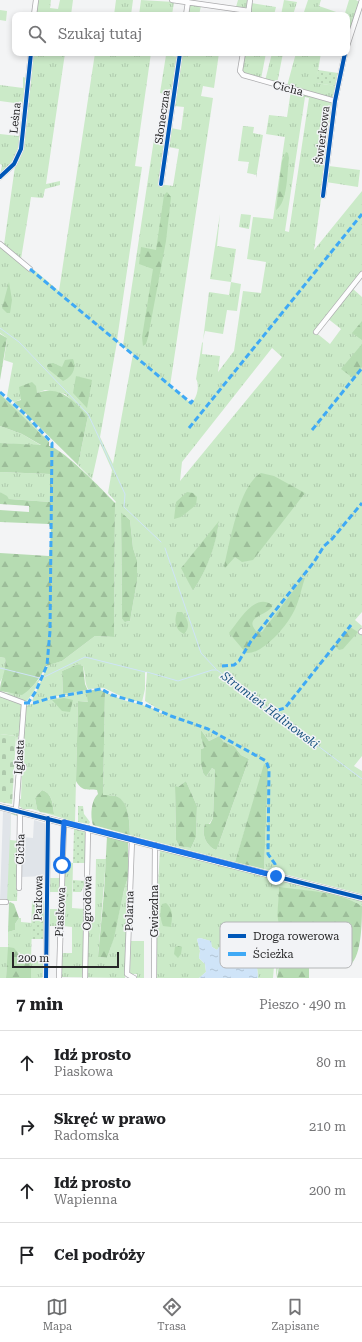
<!DOCTYPE html>
<html lang="pl">
<meta charset="utf-8">
<style>
:root{--surface:#fff;--page:#f6f6f6;--text:#202124;--muted:#757577;--line:#e0e0e0;--accent:#6e6f70}
body{margin:0;font-family:"Roboto Serif",serif;background:var(--page);color:var(--text)}
.scale{position:absolute;left:12px;bottom:10px;width:107px;box-sizing:border-box;padding-left:4px;border:2px solid #272728;border-top:0;font-size:11px;line-height:14px;white-space:nowrap;color:#272728;-webkit-text-stroke:3px #f2f3f6;paint-order:stroke}
.stop{position:absolute;width:12px;height:12px;margin:-9px;border:3px solid #1a73e8;border-radius:50%;background:#fff}
.stop.end{background:#1a73e8;border-color:#fff;box-shadow:0 1px 4px #0008}
.list{margin:0;padding:0;list-style:none}
h2{display:flex;justify-content:space-between;align-items:center;height:52px;margin:0;padding:0 16px;font-size:17px}
h2 small{font-size:13px;font-weight:400;color:var(--muted)}
.list li{display:grid;grid-template-columns:26px 1fr auto;gap:12px;align-items:center;box-sizing:border-box;height:64px;padding:0 16px;border-top:1px solid var(--line)}
.list b{display:block;font-size:15px;white-space:nowrap}
.list p{margin:0;font-size:13px;white-space:nowrap;color:var(--muted)}
.list em{font-size:13px;font-style:normal;color:var(--muted)}
.icon{flex:none;width:22px;height:22px;fill:none;stroke:currentColor;stroke-width:2;stroke-linecap:round;stroke-linejoin:round}
.map{position:relative;flex:none;width:362px;height:978px;overflow:hidden}
.search{position:absolute;background:var(--surface);box-shadow:0 2px 6px #0003;left:12px;right:12px;top:12px;height:44px;display:flex;align-items:center;gap:10px;box-sizing:border-box;padding:0 14px;border-radius:8px;color:var(--muted);font-size:15px}
.sheet{height:308px;background:var(--surface)}
nav{display:flex;justify-content:space-around;align-items:center;box-sizing:border-box;height:56px;border-top:1px solid var(--line);background:var(--surface);font-size:11px;color:var(--muted)}
nav a{display:grid;justify-items:center;gap:2px}
nav .on{color:var(--accent)}
.map>svg:first-child{display:block}
.built{fill:#e0e4e9}
.grass{fill:url(#grass-tufts);fill-rule:evenodd}
.forest{fill:url(#forest-firs)}
.cemetery{fill:url(#cemetery-stones)}
.garden{fill:url(#garden-dots)}
.water{fill:url(#water-ripples)}
.lines{fill:none;stroke-linecap:round;stroke-linejoin:round}
.stream{stroke:#cfe4f8;stroke-width:1}
.minor-casing{stroke:#acacae;stroke-width:6}
.tertiary-casing{stroke:#acacae;stroke-width:7}
.minor{stroke:#fdfdfe;stroke-width:4.5}
.tertiary{stroke:#fdfdfe;stroke-width:5.5}
.quiet{stroke:#3fa9f5;stroke-width:3;stroke-dasharray:6 3;stroke-linecap:butt}
.cycleway-casing{stroke:#f2f3f6;stroke-width:6}
.cycleway{stroke:#0057b8;stroke-width:4}
.route{stroke:#1a73e8;stroke-width:5}
.labels{text-anchor:middle;stroke-width:3;stroke-linejoin:round;paint-order:stroke}
.street-label{font-size:11px;fill:#272728;stroke:#f2f3f6}
.water-label{font-size:12px;font-style:italic;fill:#1a5480;stroke:#f2f3f6}
.key{fill:#f2f3f6;stroke:#b5b6b8;stroke-width:1}
.key-label{font-size:11px;fill:#272728}
</style>
<div class="map">
<svg width="362" height="978" viewBox="0 0 362 978">
<defs>
<pattern id="grass-tufts" width="24" height="20" patternUnits="userSpaceOnUse"><rect width="24" height="20" fill="#cbeac8"/><path d="M3 7l-1-3M5 7V3M7 7l1-3M15 17l-1-3M17 17v-4M19 17l1-3" fill="none" stroke="#aec9ac"/></pattern>
<pattern id="forest-firs" width="22" height="20" patternUnits="userSpaceOnUse"><rect width="22" height="20" fill="#b6dcb2"/><path d="M5 1l3.5 6h-7zM16 11l3.5 6h-7z" fill="#9cbd99"/></pattern>
<pattern id="cemetery-stones" width="16" height="16" patternUnits="userSpaceOnUse"><rect width="16" height="16" fill="#cbeac8"/><path d="M2 7V4a2 2 0 0 1 4 0v3zM10 15v-3a2 2 0 0 1 4 0v3z" fill="#aec9ac"/></pattern>
<pattern id="garden-dots" width="8" height="8" patternUnits="userSpaceOnUse"><rect width="8" height="8" fill="#cbeac8"/><path d="M2 2h.1M6 6h.1" fill="none" stroke="#aec9ac" stroke-width="1.8" stroke-linecap="round"/></pattern>
<pattern id="water-ripples" width="26" height="14" patternUnits="userSpaceOnUse"><rect width="26" height="14" fill="#cfe4f8"/><path d="M2 4q2-2 4 0t4 0M15 11q2-2 4 0t4 0" fill="none" stroke="#b2c4d5"/></pattern>
</defs>
<rect width="100%" height="100%" fill="#f3f4f5"/>
<path class="built" d="M 3,812 L 11,813 L 9,901 L 0,900 Z
M 34,820 L 47,824 L 46,876 L 21,877 L 22,837 L 33,838 Z"/>
<path class="grass" d="M 38,0 L 51,0 L 50,8 L 58,9 L 60,0 L 73,0 L 71,15 L 36,15 Z
M 116,0 L 133,0 L 131,15 L 114,15 Z
M 141,0 L 174,2 L 172,15 L 139,15 Z
M 238,0 L 249,0 L 248,6 L 245,9 L 236,7 Z
M 284,0 L 297,2 L 293,15 L 281,15 Z
M 308,0 L 321,0 L 319,6 L 339,13 L 339,12 L 345,13 L 349,0 L 356,0 L 359,2 L 347,42 L 347,15 L 303,15 Z
M 251,3 L 276,7 L 274,15 L 250,15 Z
M 191,4 L 201,6 L 199,15 L 187,15 L 189,5 Z
M 0,10 L 7,11 L 6,21 L 0,20 Z
M 33,53 L 65,53 L 46,184 L 60,181 L 60,185 L 45,189 L 43,198 L 31,197 L 21,259 L 59,291 L 95,53 L 151,53 L 135,166 L 142,167 L 117,340 L 123,345 L 154,139 L 166,141 L 159,184 L 173,186 L 179,149 L 168,147 L 171,128 L 181,130 L 184,107 L 174,106 L 181,53 L 219,53 L 214,88 L 203,86 L 201,96 L 213,98 L 170,386 L 191,403 C 197,399 200,385 196,379 L 202,343 L 203,342 L 202,354 L 220,356 L 218,372 L 234,351 L 243,291 L 261,293 L 266,262 L 247,259 L 253,217 L 273,219 L 285,137 L 266,134 L 269,115 L 287,117 L 291,90 L 313,96 L 334,104 L 314,250 L 362,191 L 362,272 L 314,331 L 330,344 L 341,329 L 327,318 L 352,288 L 362,297 L 362,612 L 355,620 L 362,626 L 360,632 L 362,632 L 362,756 L 354,766 L 362,771 L 362,894 L 264,869 L 268,775 L 268,765 L 265,764 L 235,862 L 130,835 C 129,822 130,803 116,796 C 113,795 107,795 103,795 L 105,692 L 123,700 L 150,707 L 164,715 L 165,713 L 145,701 L 147,672 L 145,672 L 145,689 L 142,702 L 129,700 L 104,688 L 88,689 C 84,682 86,674 83,666 L 78,664 L 62,671 L 63,694 L 86,690 L 89,702 L 78,701 L 75,822 L 32,809 L 23,809 L 18,805 L 18,799 L 21,799 L 24,707 C 30,703 60,697 69,696 C 58,691 42,706 32,701 L 48,665 L 62,661 L 95,636 L 114,637 L 115,503 L 116,502 L 108,493 L 112,470 L 100,443 L 92,479 L 78,465 L 88,416 L 65,394 L 45,390 L 14,402 L 7,396 L 13,363 L 4,360 L 7,338 L 0,333 L 0,242 L 4,245 L 15,166 L 19,161 L 23,148 ZM 305,97 L 309,98 L 289,232 L 285,231 ZM 117,342 L 133,354 L 113,464 L 100,437 ZM 272,348 L 282,357 L 180,481 L 182,462 ZM 121,512 L 130,520 L 133,548 L 137,560 L 137,581 L 130,621 L 126,622 L 122,619 L 122,612 ZM 219,522 C 215,546 207,570 193,591 L 182,567 ZM 201,730 L 209,741 L 219,736 L 224,742 L 234,746 L 241,755 L 249,759 L 217,849 L 216,850 C 206,846 201,834 205,824 L 209,824 L 213,818 L 215,770 L 212,768 L 206,777 L 203,773 L 201,764 L 201,749 L 204,748 L 201,738 ZM 186,781 L 197,806 L 196,837 L 191,848 L 179,846 L 176,840 L 175,787 L 178,787 ZM 42,790 C 52,793 53,804 54,813 L 40,812 L 37,809 L 35,798 Z
M 244,53 L 266,53 L 261,79 L 245,74 L 242,70 Z
M 272,53 L 283,53 L 277,84 L 265,81 Z
M 296,53 L 321,53 L 316,83 L 336,86 L 339,73 L 333,100 L 287,86 Z
M 166,55 L 178,57 L 172,95 L 160,93 Z
M 23,77 L 26,78 L 23,102 L 22,104 L 0,101 L 0,85 L 23,88 Z
M 243,126 L 254,127 L 253,133 L 263,135 L 256,178 L 257,175 L 247,173 L 249,162 L 238,161 Z
M 0,134 L 18,136 L 20,135 C 19,152 13,163 0,175 L 2,165 L 0,164 Z
M 329,166 L 360,170 L 358,187 L 326,182 Z
M 220,214 L 217,246 L 236,249 L 231,282 L 241,284 L 237,311 L 227,310 L 223,334 L 205,331 L 203,340 L 209,292 L 229,295 L 231,282 L 210,279 Z
M 241,214 L 251,215 L 249,229 L 239,227 Z
M 0,394 L 26,416 L 49,442 Z
M 0,426 L 22,434 L 42,446 L 0,443 Z
M 0,472 L 50,474 L 50,502 L 9,499 L 0,492 Z
M 0,657 L 5,658 L 6,671 L 0,682 Z
M 41,677 L 33,693 L 26,702 L 0,693 L 0,691 L 7,693 L 30,689 Z
M 0,695 L 21,704 L 20,736 L 18,736 L 17,751 L 16,736 L 0,734 Z
M 11,812 L 17,813 L 17,816 L 11,814 L 10,840 L 19,841 L 17,901 L 7,901 Z
M 160,849 L 362,901 L 362,906 C 337,892 310,892 283,888 L 286,935 C 294,941 308,947 317,950 L 320,960 L 318,964 L 309,963 L 309,960 C 298,956 289,958 279,963 L 276,978 L 276,942 L 273,978 L 258,978 C 257,953 250,955 229,947 L 227,949 L 220,947 L 217,950 L 212,947 L 210,941 L 200,938 L 197,939 L 200,951 L 199,958 L 205,964 L 206,972 L 199,978 L 156,978 L 156,922 Z
M 96,859 L 106,859 L 98,957 L 107,958 C 117,932 119,904 128,877 L 125,978 L 60,977 L 61,953 L 72,953 L 72,927 L 63,926 L 64,862 L 73,863 L 72,908 L 85,909 L 85,918 L 95,918 Z
M 48,878 L 60,878 L 60,892 L 48,892 Z
M 48,909 L 60,909 L 60,926 L 48,926 Z
M 19,918 L 21,918 L 21,922 L 32,923 L 31,961 L 45,961 L 45,973 L 42,978 L 31,978 L 31,961 L 23,959 L 19,952 L 7,964 L 6,978 L 0,978 L 0,947 L 8,947 L 8,932 L 15,930 L 15,924 Z
M 131,941 L 144,941 L 144,978 L 137,978 L 137,974 L 130,974 Z"/>
<path class="forest" d="M 286,152 L 288,153 L 289,158 C 287,172 288,202 276,210 L 282,161 Z
M 167,192 L 171,197 L 166,241 L 148,337 L 146,344 L 143,346 L 142,337 L 153,269 L 139,264 L 141,247 L 156,250 L 164,195 Z
M 9,282 L 12,300 L 10,313 L 7,313 L 2,308 Z
M 362,321 L 362,340 L 352,333 Z
M 0,334 L 7,338 L 0,380 Z
M 362,344 L 362,367 L 353,378 L 341,369 Z
M 73,359 C 77,369 72,377 63,381 L 48,369 L 47,366 L 48,364 L 53,363 L 62,367 L 65,360 Z
M 76,376 L 92,380 L 87,408 L 73,393 Z
M 32,382 L 36,386 L 37,393 C 61,385 73,401 88,416 L 78,465 L 14,402 L 21,400 L 19,387 Z
M 0,394 L 49,442 L 49,446 C 61,447 105,492 115,503 L 114,637 L 95,636 L 62,661 L 46,666 C 40,678 33,688 22,695 L 0,691 C 0,678 7,672 5,658 L 0,657 L 0,553 L 49,556 L 51,531 L 49,524 L 0,522 L 0,510 L 29,512 L 29,506 L 0,504 L 0,492 L 7,496 L 9,499 L 50,502 L 50,474 L 0,472 L 0,443 L 41,445 L 22,434 L 0,426 Z
M 261,473 L 274,476 L 305,493 L 253,560 L 242,562 L 235,557 L 225,568 L 224,566 C 230,542 239,485 261,473 Z
M 187,492 L 193,493 L 197,497 L 196,505 L 181,517 L 174,519 L 176,502 Z
M 121,512 L 130,520 L 133,548 L 137,560 L 137,581 L 130,621 L 125,622 L 122,619 L 122,612 Z
M 219,521 C 216,546 207,570 193,591 L 181,568 Z
M 303,578 L 305,578 C 301,589 299,603 293,613 C 286,627 262,655 246,653 L 229,633 C 239,621 255,592 272,605 L 272,607 C 265,616 244,617 256,631 L 262,632 Z
M 177,612 L 182,612 C 188,620 191,626 184,634 C 175,630 174,621 177,612 Z
M 350,627 L 358,632 L 343,649 L 339,650 L 335,646 Z
M 78,664 L 83,666 L 85,684 L 88,691 L 98,689 L 105,692 L 103,795 C 106,795 112,795 116,796 C 130,802 129,822 130,835 L 93,825 C 90,817 91,800 98,794 L 97,790 C 88,789 82,792 76,781 L 78,701 L 88,702 L 86,690 L 63,694 L 62,671 Z
M 64,698 L 73,700 L 70,712 L 62,711 L 52,700 Z
M 201,730 L 209,741 L 219,736 L 224,742 L 234,746 L 241,755 L 249,759 L 217,849 L 216,850 C 206,846 201,834 205,824 L 210,824 L 213,818 L 215,770 L 212,768 L 206,777 L 203,773 L 201,764 L 201,749 L 204,748 L 201,738 Z
M 264,764 L 268,765 L 268,775 L 264,869 L 235,862 Z
M 186,781 L 197,806 L 196,837 L 191,848 L 179,846 L 176,840 L 175,786 L 178,787 Z
M 42,790 C 52,793 53,804 54,814 L 40,812 L 37,809 L 35,798 Z
M 107,836 L 128,841 L 128,877 L 124,890 L 114,938 L 107,958 L 98,957 L 104,893 Z
M 279,887 C 307,891 337,891 362,906 C 362,920 362,963 347,966 C 338,968 328,966 319,965 L 317,950 C 308,950 305,943 298,940 C 270,928 279,914 279,887 Z
M 10,902 L 14,904 L 19,918 L 15,924 L 15,930 L 8,932 L 9,903 Z
M 166,903 C 174,910 172,918 171,927 L 163,926 C 160,919 160,910 162,904 Z
M 178,946 L 182,947 L 181,954 L 178,958 L 174,954 L 175,947 Z
M 8,947 L 14,948 L 23,959 L 31,961 L 31,978 L 6,978 Z
M 301,957 L 309,960 L 309,978 L 277,978 L 280,960 Z"/>
<path class="cemetery" d="M 0,734 L 16,736 L 12,804 L 0,802 Z"/>
<path class="garden" d="M 318,70 L 338,73 L 336,86 L 315,83 Z
M 78,806 L 83,806 L 84,814 L 90,822 L 89,824 L 78,822 Z
M 74,829 L 87,832 L 87,863 L 73,863 Z
M 73,880 L 86,881 L 81,892 L 73,892 Z
M 32,901 L 45,901 L 45,939 L 31,939 Z"/>
<path class="water" d="M 200,938 L 211,941 L 212,947 L 217,950 L 219,947 L 227,949 L 228,947 C 250,955 257,953 258,978 L 199,978 L 206,972 L 205,964 L 199,958 L 200,951 L 197,939 Z"/>
<g class="lines">
<path class="stream" d="M 0,328 L 19,342 L 88,414 L 125,494 L 124,507 L 161,542
M 165,548 L 201,653 L 216,669
M 0,668 L 40,678
M 147,672 L 178,681 L 212,670 L 217,670 L 362,779
M 42,678 L 85,657 L 145,672"/>
<g class="minor-casing">
<path id="minor" d="M 172,0 L 249,11
M 34,15 L 36,0
M 186,15 L 188,2
M 248,15 L 250,0
M 347,46 L 362,0
M 243,53 L 240,71 L 243,75 L 335,101
M 0,177 L 14,164 L 21,149 L 31,53
M 161,184 L 180,53
M 323,196 L 335,101 L 345,53
M 0,244 L 30,269
M 316,332 L 362,274
M 361,632 L 362,631
M 0,694 L 24,703 L 16,810
M 132,839 L 127,974 L 134,978
M 19,888 L 20,811
M 0,902 L 6,902
M 46,978 L 48,818
M 59,978 L 64,822
M 85,978 L 88,828
M 154,978 L 155,845"/>
</g>
<g class="tertiary-casing">
<path id="tertiary" d="M 0,807 L 362,898"/>
</g>
<use href="#minor" class="minor"/>
<use href="#tertiary" class="tertiary"/>
<path class="quiet" d="M 30,269 L 191,403 L 193,400
M 0,392 L 27,416 L 52,443 L 50,631 L 47,665 L 36,691 L 28,703
M 189,428 L 362,214
M 312,430 L 362,368
M 222,666 L 234,665 L 239,661 L 251,641 L 314,562 L 324,546 L 332,539 L 362,503
M 24,703 L 34,703 L 50,698 L 101,689 L 112,695 L 143,704 L 171,716 L 208,729 L 266,761 L 269,769 L 268,854 L 275,864 L 276,876
M 278,710 L 285,708 L 351,625"/>
<g class="cycleway-casing">
<path id="cycleway" d="M 0,177 L 14,164 L 21,149 L 31,53
M 161,184 L 180,53
M 323,196 L 335,101 L 345,53
M 0,807 L 362,898
M 46,978 L 48,818"/>
</g>
<use href="#cycleway" class="cycleway"/>
</g>
<g class="lines">
<path class="route" d="M 62,865 L 64,822 L 276,876"/>
</g>
<g class="labels">
<g class="street-label">
<text transform="translate(288 88) rotate(14)" y="4">Cicha</text>
<text transform="translate(162 117) rotate(-82)" y="4">Słoneczna</text>
<text transform="translate(15 118) rotate(-84)" y="4">Leśna</text>
<text transform="translate(322 135) rotate(-83)" y="4">Świerkowa</text>
<text transform="translate(19 757) rotate(-87)" y="4">Iglasta</text>
<text transform="translate(20 849) rotate(-89)" y="4">Cicha</text>
<text transform="translate(38 898) rotate(-89)" y="4">Parkowa</text>
<text transform="translate(87 903) rotate(-89)" y="4">Ogrodowa</text>
<text transform="translate(129 911) rotate(-89)" y="4">Polarna</text>
<text transform="translate(154 911) rotate(-90)" y="4">Gwiezdna</text>
<text transform="translate(60 912) rotate(-87)" y="4">Piaskowa</text>
</g>
<g class="water-label">
<text transform="translate(270 710) rotate(37)" y="4">Strumień Halinowski</text>
</g>
</g>
<rect x="220" y="922" width="132" height="46" rx="6" class="key"/>
<rect x="228" y="934" width="18" height="4" fill="#0057b8"/>
<rect x="228" y="952" width="18" height="4" fill="#3fa9f5"/>
<g class="key-label">
<text x="253" y="940">Droga rowerowa</text>
<text x="253" y="958">Ścieżka</text>
</g>
</svg>
<div class="scale">200 m</div>
<div class="stop" style="left:62px;top:865px"></div>
<div class="stop end" style="left:276px;top:876px"></div>
<div class="search"><svg class="icon" aria-label="search" viewBox="0 0 24 24"><circle cx="10" cy="10" r="6"/><path d="M15 15l6 6"/></svg>Szukaj tutaj</div>
</div>
<section class="sheet">
<h2>7 min<small>Pieszo · 490 m</small></h2>
<ul class="list">
<li><svg class="icon" aria-label="ahead" viewBox="0 0 24 24"><path d="M12 20V5M6 11l6-6 6 6"/></svg><div><b>Idź prosto</b><p>Piaskowa</p></div><em>80 m</em></li>
<li><svg class="icon" aria-label="right" viewBox="0 0 24 24"><path d="M7 20v-9h11M14 6l5 5-5 5"/></svg><div><b>Skręć w prawo</b><p>Radomska</p></div><em>210 m</em></li>
<li><svg class="icon" aria-label="ahead" viewBox="0 0 24 24"><path d="M12 20V5M6 11l6-6 6 6"/></svg><div><b>Idź prosto</b><p>Wapienna</p></div><em>200 m</em></li>
<li><svg class="icon" aria-label="arrive" viewBox="0 0 24 24"><path d="M6 21V4h12l-3 4 3 4H6"/></svg><div><b>Cel podróży</b></div></li>
</ul>
</section>
<nav>
<a class="on"><svg class="icon" aria-label="map" viewBox="0 0 24 24"><path d="M3 6l6-2 6 2 6-2v14l-6 2-6-2-6 2zM9 4v14M15 6v14"/></svg>Mapa</a>
<a><svg class="icon" aria-label="directions" viewBox="0 0 24 24"><path d="M12 3l9 9-9 9-9-9zM9 14v-3h6M13 9l2 2-2 2"/></svg>Trasa</a>
<a><svg class="icon" aria-label="saved" viewBox="0 0 24 24"><path d="M7 4h10v16l-5-4-5 4z"/></svg>Zapisane</a>
</nav>
